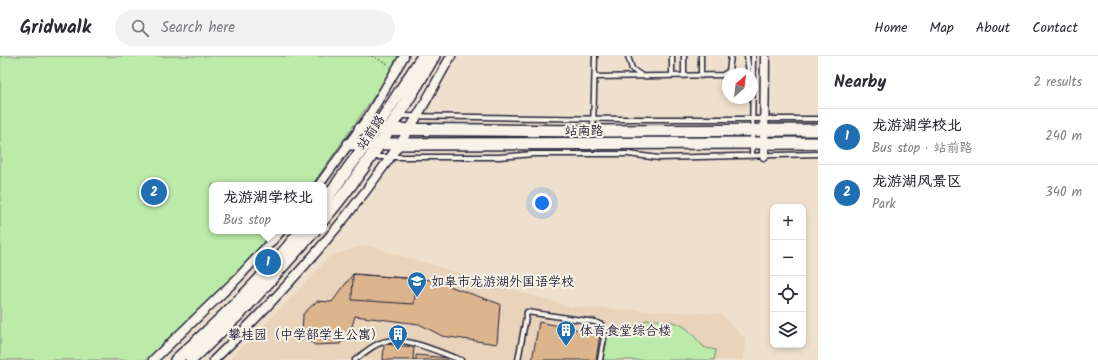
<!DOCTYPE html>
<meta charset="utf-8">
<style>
:root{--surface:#fff;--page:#f2f2f3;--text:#2b2b33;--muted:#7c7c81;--line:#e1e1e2;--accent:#1f6fb2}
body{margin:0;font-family:Kalam,"LXGW WenKai TC",sans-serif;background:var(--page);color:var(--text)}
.controls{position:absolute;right:12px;bottom:12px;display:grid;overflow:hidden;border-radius:8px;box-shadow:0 2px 6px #0003}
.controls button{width:36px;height:36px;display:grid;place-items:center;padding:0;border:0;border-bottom:1px solid var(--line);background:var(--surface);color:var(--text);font:20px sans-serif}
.compass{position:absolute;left:722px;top:12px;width:36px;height:36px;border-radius:50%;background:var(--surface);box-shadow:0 2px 6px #0003;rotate:28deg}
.you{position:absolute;left:542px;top:147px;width:14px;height:14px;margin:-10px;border:3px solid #fff;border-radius:50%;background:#1a73e8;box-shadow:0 0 0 6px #1a73e833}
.badge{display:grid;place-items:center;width:26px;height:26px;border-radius:50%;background:var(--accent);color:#fff;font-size:13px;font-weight:700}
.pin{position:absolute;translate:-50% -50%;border:2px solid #fff;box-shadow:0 1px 4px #0006}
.popup{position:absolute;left:209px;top:126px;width:118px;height:52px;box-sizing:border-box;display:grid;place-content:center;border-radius:8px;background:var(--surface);filter:drop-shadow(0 1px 3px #0005);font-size:13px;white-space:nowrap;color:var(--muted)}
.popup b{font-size:15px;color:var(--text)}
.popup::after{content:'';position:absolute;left:50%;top:100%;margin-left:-8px;border:8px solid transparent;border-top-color:var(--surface)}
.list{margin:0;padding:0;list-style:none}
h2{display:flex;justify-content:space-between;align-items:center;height:52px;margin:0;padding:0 16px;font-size:17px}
h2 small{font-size:13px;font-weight:400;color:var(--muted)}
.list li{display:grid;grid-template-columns:26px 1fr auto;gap:12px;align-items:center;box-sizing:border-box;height:56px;padding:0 16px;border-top:1px solid var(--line)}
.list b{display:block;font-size:15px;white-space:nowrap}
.list p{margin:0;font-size:13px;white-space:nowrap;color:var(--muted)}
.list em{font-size:13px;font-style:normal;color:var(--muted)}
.icon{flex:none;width:22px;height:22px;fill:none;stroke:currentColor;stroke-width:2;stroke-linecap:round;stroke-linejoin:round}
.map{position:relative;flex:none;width:818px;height:304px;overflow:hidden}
header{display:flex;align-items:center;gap:24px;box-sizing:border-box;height:56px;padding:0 20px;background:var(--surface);border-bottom:1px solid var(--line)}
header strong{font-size:19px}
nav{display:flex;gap:22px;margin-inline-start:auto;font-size:14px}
.search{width:280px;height:36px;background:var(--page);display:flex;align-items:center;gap:10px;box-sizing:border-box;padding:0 14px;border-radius:22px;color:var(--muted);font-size:15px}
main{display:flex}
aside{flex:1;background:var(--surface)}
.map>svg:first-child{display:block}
.built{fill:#e9d3ba}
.green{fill:#bceba9;stroke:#6f8672}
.building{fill:#dcb58d;stroke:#22223b}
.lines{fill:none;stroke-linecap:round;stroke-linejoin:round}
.service-casing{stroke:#22223b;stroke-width:7}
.minor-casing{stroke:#22223b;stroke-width:11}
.tertiary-casing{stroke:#22223b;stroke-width:14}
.path{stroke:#22223b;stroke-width:1.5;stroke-dasharray:1 3;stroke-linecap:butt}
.service{stroke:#f7f3e8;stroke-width:4}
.minor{stroke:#f7f3e8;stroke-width:8}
.tertiary{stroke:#f7f3e8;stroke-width:11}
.labels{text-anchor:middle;stroke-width:4;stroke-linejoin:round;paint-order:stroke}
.street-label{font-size:13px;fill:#22223b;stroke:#f7f3e8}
.poi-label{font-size:13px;fill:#22223b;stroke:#f7f3e8;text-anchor:start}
</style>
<header>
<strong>Gridwalk</strong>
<div class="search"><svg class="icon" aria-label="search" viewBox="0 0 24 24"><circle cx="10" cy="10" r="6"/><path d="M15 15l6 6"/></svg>Search here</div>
<nav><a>Home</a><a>Map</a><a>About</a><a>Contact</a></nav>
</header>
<main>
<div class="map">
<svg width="818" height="304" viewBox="0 0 818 304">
<rect width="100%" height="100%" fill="#efe0cd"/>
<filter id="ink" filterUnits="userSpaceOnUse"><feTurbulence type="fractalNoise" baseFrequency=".025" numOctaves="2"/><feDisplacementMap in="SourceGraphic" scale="8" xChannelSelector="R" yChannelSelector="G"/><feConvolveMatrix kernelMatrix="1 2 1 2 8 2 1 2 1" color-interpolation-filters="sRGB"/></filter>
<g filter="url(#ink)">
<path class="built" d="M 366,189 L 571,251 L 721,258 L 746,284 L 742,304 L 229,304 L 300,233 L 330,200 Z"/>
<path class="green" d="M 0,0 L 401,0 L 387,22 L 312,129 L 212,129 L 212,175 L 275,175 L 260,193 L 171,283 L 145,304 L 0,304 Z
M 646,264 C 660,264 675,264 686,272 C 693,277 698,286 704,291 C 707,293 713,293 716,294 L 714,304 L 603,304 L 609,274 L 622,277 Z"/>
<path class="building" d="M 353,218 L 432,224 L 500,248 L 497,288 L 442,280 L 419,268 L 355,260 L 351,274 L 340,288 L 315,289 L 302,280 L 303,258 L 317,245 L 332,246 Z
M 353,218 L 416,223 L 414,248 L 352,244 Z
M 539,266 L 600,278 L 596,304 L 532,304 Z
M 384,288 L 414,291 L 413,303 L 416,304 L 416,299 L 447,302 L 447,304 L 383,304 Z"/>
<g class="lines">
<g class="service-casing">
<path id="service" d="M 628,0 L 632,13 L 642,20
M 747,0 L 749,18
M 672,20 L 672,0
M 684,20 L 684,0
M 701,20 L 701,0
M 595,21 L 723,19 L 729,15 L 731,0
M 400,60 L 623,63 L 818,63
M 593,74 L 595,0
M 752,100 L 753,0
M 373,101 L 499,101 L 533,98 L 628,98 L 659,102 L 818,98
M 355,304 C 364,297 375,287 387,285 C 407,281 441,297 461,304
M 518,304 L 527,256 L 595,266 L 602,269 L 605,275 L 600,304"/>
</g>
<g class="minor-casing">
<path id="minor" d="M 764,100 L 765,0
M 319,129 L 369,60 L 404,0
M 153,304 L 238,222 L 281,175
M 214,304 C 288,232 352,160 409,74 C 424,50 437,24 451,0"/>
</g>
<g class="tertiary-casing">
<path id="tertiary" d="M 360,73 L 593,75 L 818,74
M 349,88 L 818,87
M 324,146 L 366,88 L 423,0
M 324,163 C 366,113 401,57 434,0
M 176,304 C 221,264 264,222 301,175
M 191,304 L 245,252 L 314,175"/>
</g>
<path class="path" d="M 372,0 L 390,9"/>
<use href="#service" class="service"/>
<use href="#minor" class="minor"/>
<use href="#tertiary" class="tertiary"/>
</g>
</g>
<defs>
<g id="school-pin" transform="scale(1)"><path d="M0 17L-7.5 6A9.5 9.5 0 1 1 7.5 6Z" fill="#1f6fb2" stroke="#f7f3e8"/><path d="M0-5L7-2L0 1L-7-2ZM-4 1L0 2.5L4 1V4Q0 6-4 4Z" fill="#fff"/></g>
<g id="building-pin" transform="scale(1)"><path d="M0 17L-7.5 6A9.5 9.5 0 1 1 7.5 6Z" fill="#1f6fb2" stroke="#f7f3e8"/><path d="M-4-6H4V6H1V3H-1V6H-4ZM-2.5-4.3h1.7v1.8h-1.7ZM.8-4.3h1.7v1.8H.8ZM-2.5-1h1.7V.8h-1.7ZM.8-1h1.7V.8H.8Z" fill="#fff"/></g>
</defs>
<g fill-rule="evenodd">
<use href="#school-pin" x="417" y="225"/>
<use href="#building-pin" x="566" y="274"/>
<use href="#building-pin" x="398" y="278"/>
</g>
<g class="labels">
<g class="street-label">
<text x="584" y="79">站南路</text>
<text transform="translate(370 76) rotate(-56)" y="5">站前路</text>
</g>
<g class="poi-label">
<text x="431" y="230">如皋市龙游湖外国语学校</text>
<text x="580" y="279">体育食堂综合楼</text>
<text x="384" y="283" text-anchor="end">攀桂园（中学部学生公寓）</text>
</g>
</g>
</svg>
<div class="controls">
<button>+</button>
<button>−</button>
<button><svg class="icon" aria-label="locate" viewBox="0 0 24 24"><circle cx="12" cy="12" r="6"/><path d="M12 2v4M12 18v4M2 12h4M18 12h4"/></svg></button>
<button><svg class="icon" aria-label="layers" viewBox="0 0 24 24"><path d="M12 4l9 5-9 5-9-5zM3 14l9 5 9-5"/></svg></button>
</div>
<svg class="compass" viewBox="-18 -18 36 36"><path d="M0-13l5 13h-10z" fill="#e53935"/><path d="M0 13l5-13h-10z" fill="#7c7c81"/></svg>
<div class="you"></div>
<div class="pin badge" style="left:268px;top:206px">1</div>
<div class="popup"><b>龙游湖学校北</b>Bus stop</div>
<div class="pin badge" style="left:154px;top:136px">2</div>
</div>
<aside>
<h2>Nearby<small>2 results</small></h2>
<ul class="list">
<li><span class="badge">1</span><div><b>龙游湖学校北</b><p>Bus stop · 站前路</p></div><em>240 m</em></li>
<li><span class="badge">2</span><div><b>龙游湖风景区</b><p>Park</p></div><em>340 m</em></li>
</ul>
</aside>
</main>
